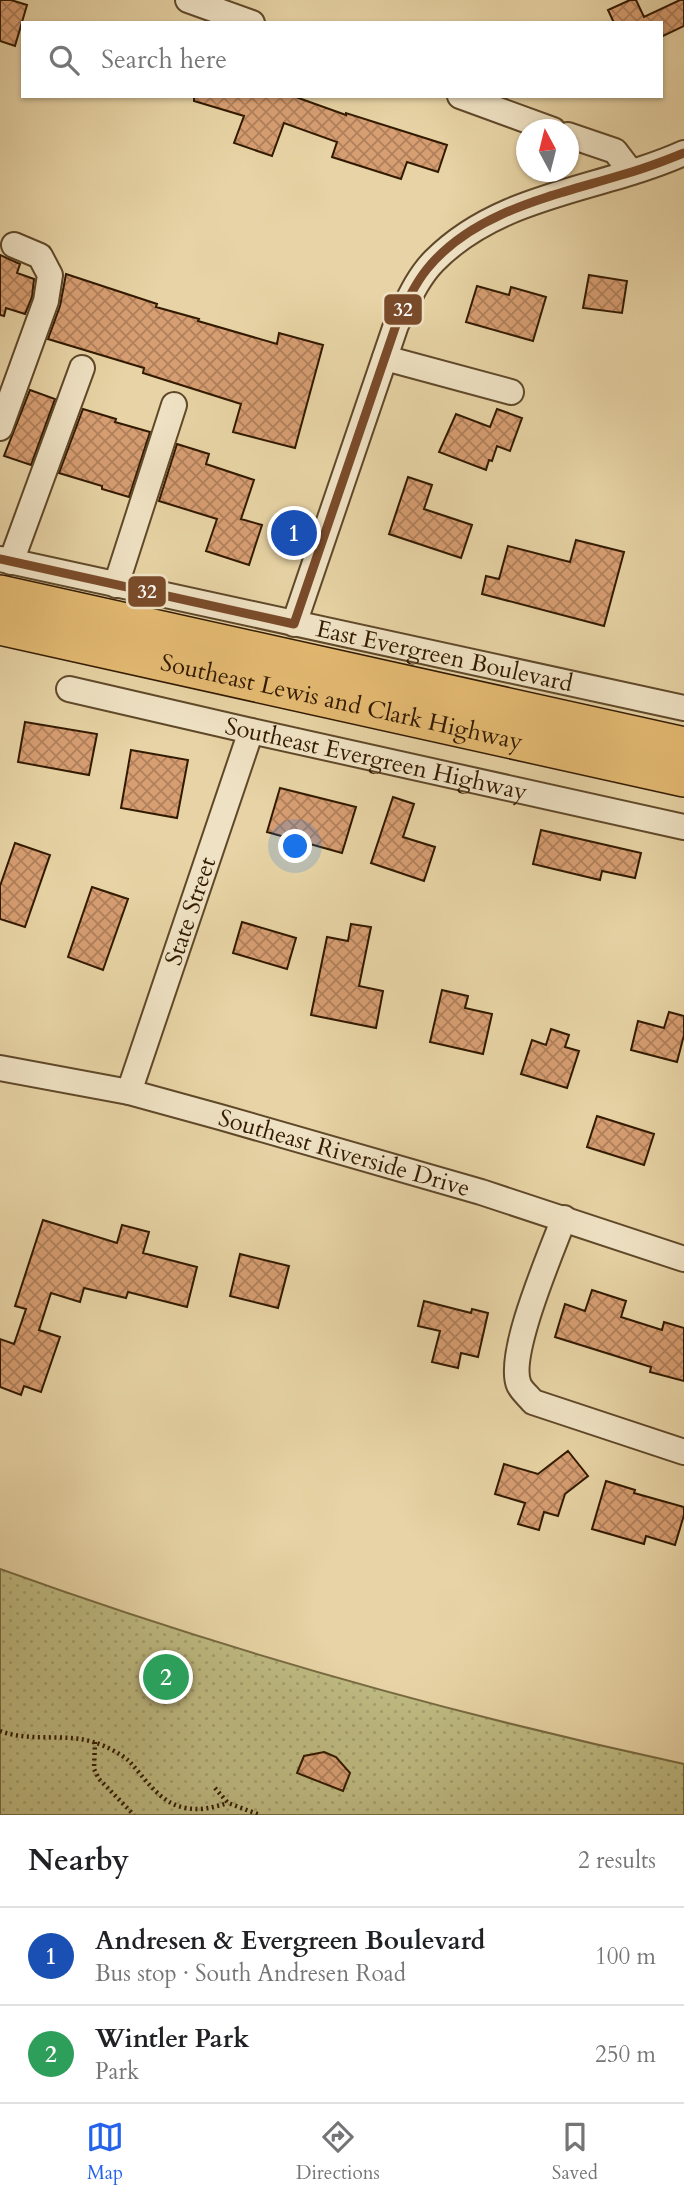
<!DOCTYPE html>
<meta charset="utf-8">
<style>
:root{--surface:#fff;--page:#f2f2f2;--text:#202124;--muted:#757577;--line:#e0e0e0;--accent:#2563eb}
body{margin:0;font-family:Cardo,serif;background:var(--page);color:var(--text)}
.compass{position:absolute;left:516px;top:119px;width:63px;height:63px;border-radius:50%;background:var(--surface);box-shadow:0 2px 5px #0004;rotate:353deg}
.you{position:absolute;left:296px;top:847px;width:24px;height:24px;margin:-18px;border:5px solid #fff;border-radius:50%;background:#1a73e8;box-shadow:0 0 0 10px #1a73e833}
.badge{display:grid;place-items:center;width:46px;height:46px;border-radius:50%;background:var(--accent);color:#fff;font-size:23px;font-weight:700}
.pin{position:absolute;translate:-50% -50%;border:4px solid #fff;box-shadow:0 2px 7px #0006}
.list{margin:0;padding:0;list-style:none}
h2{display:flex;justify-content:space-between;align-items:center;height:91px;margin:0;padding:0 28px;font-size:30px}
h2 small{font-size:23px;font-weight:400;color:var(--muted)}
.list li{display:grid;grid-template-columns:46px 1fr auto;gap:21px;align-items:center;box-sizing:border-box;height:98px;padding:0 28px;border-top:2px solid var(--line)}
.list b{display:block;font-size:26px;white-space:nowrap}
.list p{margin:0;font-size:23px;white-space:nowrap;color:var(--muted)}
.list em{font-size:23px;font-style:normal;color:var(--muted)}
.icon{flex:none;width:38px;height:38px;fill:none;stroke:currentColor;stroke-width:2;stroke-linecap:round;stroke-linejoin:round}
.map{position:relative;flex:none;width:684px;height:1815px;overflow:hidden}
.search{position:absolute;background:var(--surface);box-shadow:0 2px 5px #0004;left:21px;right:21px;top:21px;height:77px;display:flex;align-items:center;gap:18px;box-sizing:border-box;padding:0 24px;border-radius:0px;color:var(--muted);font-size:26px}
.sheet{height:287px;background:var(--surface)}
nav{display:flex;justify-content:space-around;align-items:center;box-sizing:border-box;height:98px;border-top:2px solid var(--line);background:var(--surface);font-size:19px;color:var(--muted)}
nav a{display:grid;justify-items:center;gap:4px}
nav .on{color:var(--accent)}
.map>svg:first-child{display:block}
.grass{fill:url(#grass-dots);stroke:#786a40;stroke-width:2}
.building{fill:url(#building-cross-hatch);stroke:#321a00;stroke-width:2}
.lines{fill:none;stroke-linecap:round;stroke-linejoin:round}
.minor-casing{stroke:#5f4829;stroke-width:28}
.highway-casing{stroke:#321a00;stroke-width:40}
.path{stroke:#321a00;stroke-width:4.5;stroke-dasharray:2 3.5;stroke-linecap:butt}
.minor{stroke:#efe2c4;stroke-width:24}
.highway{stroke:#e4ba72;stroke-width:37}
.bus-1-casing{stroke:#efe2c4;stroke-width:14}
.bus-1{stroke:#7a4b2a;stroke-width:9}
.labels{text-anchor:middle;stroke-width:7;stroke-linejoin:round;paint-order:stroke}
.street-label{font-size:24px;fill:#321a00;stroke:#efe2c4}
.line-badge{stroke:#efe2c4;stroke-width:2.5}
.badge-label{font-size:19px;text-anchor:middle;font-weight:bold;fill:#fff}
</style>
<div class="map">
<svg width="684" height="1815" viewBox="0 0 684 1815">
<defs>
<pattern id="grass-dots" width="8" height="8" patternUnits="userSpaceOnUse" patternTransform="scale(1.75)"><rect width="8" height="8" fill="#beba81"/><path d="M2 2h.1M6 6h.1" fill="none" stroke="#a49f6e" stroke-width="1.8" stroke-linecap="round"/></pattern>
<pattern id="building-cross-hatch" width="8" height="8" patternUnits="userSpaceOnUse" patternTransform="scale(1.75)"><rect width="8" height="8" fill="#d79e72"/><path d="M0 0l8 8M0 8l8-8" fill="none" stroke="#af805b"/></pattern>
</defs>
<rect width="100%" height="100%" fill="#e7d3a5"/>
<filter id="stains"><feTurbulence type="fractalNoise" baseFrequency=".00286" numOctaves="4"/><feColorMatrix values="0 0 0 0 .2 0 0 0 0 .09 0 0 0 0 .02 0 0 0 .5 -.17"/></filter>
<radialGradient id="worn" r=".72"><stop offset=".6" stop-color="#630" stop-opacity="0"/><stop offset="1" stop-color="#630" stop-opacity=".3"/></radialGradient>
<path class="grass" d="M 0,1569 C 224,1650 452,1714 684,1764 L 684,1815 L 0,1815 Z"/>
<path class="building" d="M 0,0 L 11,0 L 27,5 L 15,46 L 0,41 Z
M 630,0 L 636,0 L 644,17 L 680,0 L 684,0 L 684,26 L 661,37 L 661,23 L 614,23 L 608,10 Z
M 194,96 L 293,96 L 346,115 L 346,113 L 447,145 L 438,172 L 407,162 L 401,179 L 332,157 L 337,142 L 284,123 L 272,156 L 234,143 L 244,116 L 194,101 Z
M 0,255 L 20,264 L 17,273 L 34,279 L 32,297 L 25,314 L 6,308 L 4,316 L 0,315 Z
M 66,274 L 157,304 L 156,307 L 199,319 L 198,321 L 277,344 L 279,333 L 323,345 L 295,448 L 233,432 L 241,404 L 143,373 L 144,368 L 48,339 L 60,306 Z
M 589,275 L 627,281 L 622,313 L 583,308 Z
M 477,286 L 509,295 L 511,287 L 546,297 L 533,341 L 466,322 Z
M 30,390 L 55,399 L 31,465 L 4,456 Z
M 83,409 L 116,419 L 115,422 L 150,432 L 129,497 L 102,489 L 102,486 L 59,473 Z
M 497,409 L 522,418 L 510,451 L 497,446 L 492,461 L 489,460 L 486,470 L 439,452 L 456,414 L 490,427 Z
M 177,444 L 209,454 L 206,464 L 254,480 L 241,519 L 262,525 L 249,565 L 206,551 L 217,519 L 159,501 Z
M 408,477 L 432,485 L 424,509 L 472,525 L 461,558 L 389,534 Z
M 576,540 L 624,552 L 604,626 L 482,594 L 486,576 L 499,579 L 508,546 L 570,562 Z
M 25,722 L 97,734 L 89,775 L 18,762 Z
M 131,750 L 188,760 L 177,818 L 121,808 Z
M 280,788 L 356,807 L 342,853 L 267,832 Z
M 393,797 L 414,804 L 403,837 L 435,847 L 424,881 L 371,863 Z
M 541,830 L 641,853 L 635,878 L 602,871 L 600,880 L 533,864 Z
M 15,843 L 50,855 L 25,927 L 0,919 L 0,886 Z
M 92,887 L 128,899 L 103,970 L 68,957 Z
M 242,922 L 296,938 L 287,969 L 233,953 Z
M 351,924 L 371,927 L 359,986 L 383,991 L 376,1028 L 311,1015 L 327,937 L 348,941 Z
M 442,990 L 468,996 L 465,1008 L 492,1014 L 483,1054 L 430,1042 Z
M 669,1012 L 684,1016 L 684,1035 L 677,1062 L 631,1050 L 638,1021 L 664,1028 Z
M 551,1029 L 569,1035 L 565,1047 L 579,1051 L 567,1088 L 521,1074 L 532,1040 L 546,1045 Z
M 597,1116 L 654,1134 L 644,1165 L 587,1147 Z
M 43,1220 L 117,1243 L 122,1225 L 149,1232 L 143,1253 L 197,1267 L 187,1307 L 128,1292 L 126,1298 L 84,1288 L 80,1302 L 51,1293 L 39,1330 L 60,1337 L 41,1392 L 24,1386 L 21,1395 L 0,1387 L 0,1339 L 14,1344 L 26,1309 L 15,1306 Z
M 240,1254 L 289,1266 L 278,1308 L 230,1296 Z
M 592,1290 L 626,1301 L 621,1317 L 662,1330 L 664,1322 L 684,1328 L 684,1381 L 650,1372 L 651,1367 L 555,1337 L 565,1304 L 585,1311 Z
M 424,1301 L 471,1313 L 472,1309 L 488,1313 L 478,1357 L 461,1353 L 458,1368 L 432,1362 L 440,1331 L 418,1326 Z
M 568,1451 L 588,1476 L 565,1494 L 558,1516 L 544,1512 L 539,1530 L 518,1524 L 525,1503 L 495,1494 L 504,1464 L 538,1474 Z
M 606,1481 L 635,1490 L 634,1493 L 684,1507 L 684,1515 L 675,1545 L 646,1536 L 644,1544 L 592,1529 Z
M 324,1752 L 336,1757 L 350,1773 L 343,1791 L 297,1773 L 304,1756 Z"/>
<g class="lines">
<g class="minor-casing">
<g id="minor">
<path d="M 188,0 L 252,23"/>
<path d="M 460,96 L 553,130"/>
<path d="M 568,135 L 615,151 L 631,172"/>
<path d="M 385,358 L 511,392"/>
<path d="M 0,428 L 46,301 L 50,275 L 40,256 L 14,245"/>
<path id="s1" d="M 0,559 L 684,708"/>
<path d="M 11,562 L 82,368"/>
<path d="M 116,585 L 174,405"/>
<path d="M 294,624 L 396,325 C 407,303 417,278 434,261 C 501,193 602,190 684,153"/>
<path id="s2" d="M 69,689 L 251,731 L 684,827"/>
<path id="s3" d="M 0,1068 L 129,1092 L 220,1117 L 481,1192 L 684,1259"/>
<path id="s4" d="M 129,1092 L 251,731"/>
<path d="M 564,1218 C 552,1251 506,1355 519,1385 C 522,1391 529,1397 533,1402 L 684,1452"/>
</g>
</g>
<g class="highway-casing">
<g id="highway">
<path d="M 0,594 L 684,746"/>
<path id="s5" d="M 0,626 L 684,778"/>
</g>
</g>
<path class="path" d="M 0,1731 C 32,1743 67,1732 96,1743 C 106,1746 121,1754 129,1761 C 145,1778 160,1804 186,1808 C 201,1811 214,1807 228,1803
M 95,1742 L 94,1769 L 99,1779 L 134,1815
M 215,1788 L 228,1803 L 260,1815"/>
<use href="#minor" class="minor"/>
<use href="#highway" class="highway"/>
<g class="bus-1-casing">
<path id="bus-1" d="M 0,559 L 294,624
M 294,624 L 396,325 C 405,306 414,285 427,269 C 473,212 552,196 618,176 C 641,170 662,162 684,153"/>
</g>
<use href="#bus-1" class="bus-1"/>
</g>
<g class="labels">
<g class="street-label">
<text dy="8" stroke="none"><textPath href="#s1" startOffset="455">East Evergreen Boulevard</textPath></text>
<text dy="8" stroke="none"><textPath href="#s5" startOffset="350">Southeast Lewis and Clark Highway</textPath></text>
<text dy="8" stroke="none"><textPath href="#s2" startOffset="315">Southeast Evergreen Highway</textPath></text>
<text dy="8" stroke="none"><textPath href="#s4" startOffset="191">State Street</textPath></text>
<text dy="8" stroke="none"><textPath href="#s3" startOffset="355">Southeast Riverside Drive</textPath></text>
</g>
</g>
<g class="line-badge">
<rect x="383" y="293" width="40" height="33" rx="7" fill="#7a4b2a"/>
<rect x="127" y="575" width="40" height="33" rx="7" fill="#7a4b2a"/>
</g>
<g class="badge-label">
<text x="403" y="316">32</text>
<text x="147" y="598">32</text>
</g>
<rect width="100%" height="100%" filter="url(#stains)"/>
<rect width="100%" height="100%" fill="url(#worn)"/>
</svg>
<svg class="compass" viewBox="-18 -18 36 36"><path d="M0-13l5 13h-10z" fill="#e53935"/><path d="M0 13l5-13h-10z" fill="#757577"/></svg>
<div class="you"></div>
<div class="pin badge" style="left:294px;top:533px;background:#1a4fb4">1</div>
<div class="pin badge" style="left:166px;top:1677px;background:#2e9e5b">2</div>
<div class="search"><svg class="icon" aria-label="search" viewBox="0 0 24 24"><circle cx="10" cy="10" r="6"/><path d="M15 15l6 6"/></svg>Search here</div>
</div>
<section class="sheet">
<h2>Nearby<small>2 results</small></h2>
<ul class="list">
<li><span class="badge" style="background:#1a4fb4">1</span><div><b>Andresen &amp; Evergreen Boulevard</b><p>Bus stop · South Andresen Road</p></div><em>100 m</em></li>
<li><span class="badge" style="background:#2e9e5b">2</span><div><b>Wintler Park</b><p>Park</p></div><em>250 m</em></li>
</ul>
</section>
<nav>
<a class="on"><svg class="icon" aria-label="map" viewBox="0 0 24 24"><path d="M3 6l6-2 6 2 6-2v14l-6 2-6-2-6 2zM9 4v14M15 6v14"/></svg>Map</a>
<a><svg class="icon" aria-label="directions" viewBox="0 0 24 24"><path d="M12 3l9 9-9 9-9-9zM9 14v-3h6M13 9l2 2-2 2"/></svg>Directions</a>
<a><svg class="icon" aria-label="saved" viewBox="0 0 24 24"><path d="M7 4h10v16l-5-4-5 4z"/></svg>Saved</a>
</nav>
